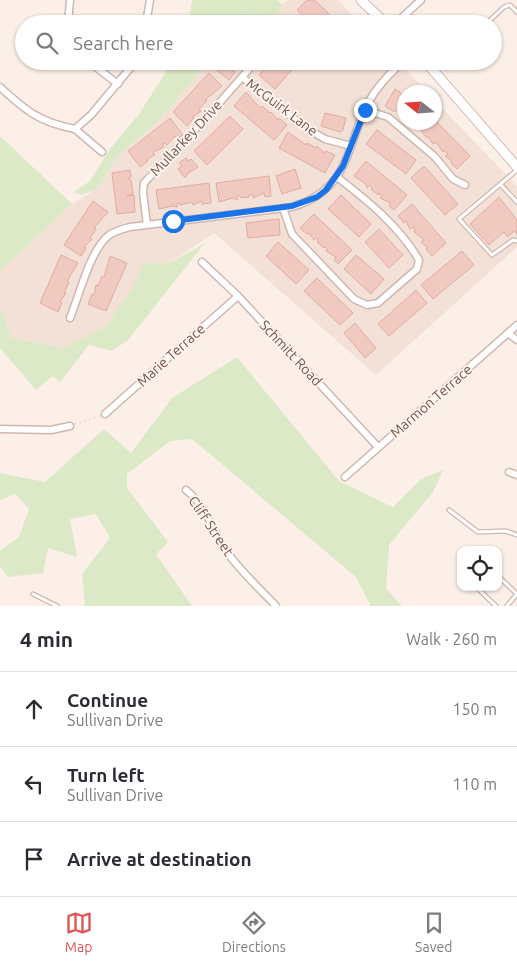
<!DOCTYPE html>
<meta charset="utf-8">
<style>
:root{--surface:#fff;--page:#f7f7f7;--text:#2b2b33;--muted:#7c7c81;--line:#e1e1e2;--accent:#df5353}
body{margin:0;font-family:Ubuntu,sans-serif;background:var(--page);color:var(--text)}
.controls{position:absolute;right:15px;bottom:15px;display:grid;overflow:hidden;border-radius:10px;box-shadow:0 1px 4px #0004}
.controls button{width:45px;height:45px;display:grid;place-items:center;padding:0;border:0;border-bottom:1px solid var(--line);background:var(--surface);color:var(--text);font:25px sans-serif}
.compass{position:absolute;left:397px;top:85px;width:45px;height:45px;border-radius:50%;background:var(--surface);box-shadow:0 1px 4px #0004;rotate:287deg}
.stop{position:absolute;width:15px;height:15px;margin:-11px;border:4px solid #1a73e8;border-radius:50%;background:#fff}
.stop.end{background:#1a73e8;border-color:#fff;box-shadow:0 1px 5px #0008}
.list{margin:0;padding:0;list-style:none}
h2{display:flex;justify-content:space-between;align-items:center;height:65px;margin:0;padding:0 20px;font-size:21px}
h2 small{font-size:16px;font-weight:400;color:var(--muted)}
.list li{display:grid;grid-template-columns:32px 1fr auto;gap:15px;align-items:center;box-sizing:border-box;height:75px;padding:0 20px;border-top:1px solid var(--line)}
.list b{display:block;font-size:19px;white-space:nowrap}
.list p{margin:0;font-size:16px;white-space:nowrap;color:var(--muted)}
.list em{font-size:16px;font-style:normal;color:var(--muted)}
.icon{flex:none;width:28px;height:28px;fill:none;stroke:currentColor;stroke-width:2;stroke-linecap:round;stroke-linejoin:round}
.map{position:relative;flex:none;width:517px;height:606px;overflow:hidden}
.search{position:absolute;background:var(--surface);box-shadow:0 1px 4px #0004;left:15px;right:15px;top:15px;height:55px;display:flex;align-items:center;gap:12px;box-sizing:border-box;padding:0 18px;border-radius:28px;color:var(--muted);font-size:19px}
.sheet{height:290px;background:var(--surface)}
nav{display:flex;justify-content:space-around;align-items:center;box-sizing:border-box;height:70px;border-top:1px solid var(--line);background:var(--surface);font-size:14px;color:var(--muted)}
nav a{display:grid;justify-items:center;gap:2px}
nav .on{color:var(--accent)}
.map>svg:first-child{display:block}
.residential{fill:#f3e0d6}
.green{fill:#dce9c6}
.building{fill:#f0c9c0;stroke:#e1aca1}
.lines{fill:none;stroke-linecap:round;stroke-linejoin:round}
.service-casing{stroke:#cfb7b1;stroke-width:5.5}
.minor-casing{stroke:#cfb7b1;stroke-width:9}
.secondary-casing{stroke:#d5b8b0;stroke-width:11}
.path{stroke:#d5aca3;stroke-width:1;stroke-dasharray:1 4;stroke-linecap:butt}
.service{stroke:#fff;stroke-width:3}
.minor{stroke:#fff;stroke-width:6}
.secondary{stroke:#fff;stroke-width:9}
.route{stroke:#1a73e8;stroke-width:6}
.labels{text-anchor:middle;stroke-width:4;stroke-linejoin:round;paint-order:stroke}
.street-label{font-size:14px;fill:#74524d;stroke:#fef4ee}
</style>
<div class="map">
<svg width="517" height="606" viewBox="0 0 517 606">
<rect width="100%" height="100%" fill="#fbefe7"/>
<path class="residential" d="M 288,0 L 338,0 L 361,24 L 273,24 L 282,4 Z
M 210,61 L 397,61 L 427,92 L 404,92 L 404,122 L 434,122 L 435,101 L 517,186 L 517,247 L 376,375 L 214,233 L 168,264 L 144,264 L 131,290 L 104,328 L 62,348 L 12,338 L 0,307 L 0,271 L 72,204 L 97,189 L 119,155 L 156,123 Z"/>
<path class="green" d="M 192,0 L 276,0 L 282,4 L 273,24 L 261,24 L 251,14 L 242,24 L 188,24 Z
M 173,61 L 210,61 L 156,123 L 119,155 L 97,189 L 82,195 L 74,192 L 90,181 L 110,149 L 139,114 Z
M 0,136 L 72,204 L 0,271 Z
M 205,243 L 128,340 L 112,351 L 89,345 L 60,382 L 53,376 L 36,390 L 0,348 L 0,307 L 12,338 L 62,348 L 104,328 L 131,290 L 144,263 L 168,264 Z
M 237,357 L 339,481 L 393,507 L 421,479 L 443,470 L 433,492 L 389,545 L 386,589 L 402,606 L 371,606 L 356,577 L 192,439 L 170,441 L 127,474 L 127,488 L 168,542 L 156,554 L 192,606 L 82,606 L 85,605 L 82,574 L 110,538 L 96,514 L 70,519 L 77,557 L 48,548 L 43,573 L 8,577 L 0,566 L 0,551 L 19,537 L 29,509 L 15,494 L 0,500 L 0,473 L 45,482 L 104,429 L 131,453 L 172,398 Z"/>
<path class="building" d="M 307,0 L 315,0 L 337,22 L 312,24 L 307,17 L 305,18 L 297,10 Z
M 218,61 L 241,61 L 241,64 L 233,71 L 235,72 L 229,80 L 213,67 Z
M 271,61 L 312,61 L 306,68 L 299,62 L 275,89 L 259,75 L 265,68 L 267,70 Z
M 209,73 L 222,86 L 205,100 L 207,101 L 199,109 L 201,111 L 192,117 L 194,118 L 187,126 L 173,112 Z
M 395,89 L 404,95 L 404,117 L 396,110 L 394,112 L 385,106 Z
M 246,92 L 260,108 L 262,106 L 270,113 L 271,112 L 278,120 L 279,118 L 287,125 L 274,140 L 234,106 Z
M 325,113 L 346,118 L 343,130 L 340,132 L 321,126 Z
M 230,116 L 243,129 L 207,165 L 194,151 Z
M 170,118 L 183,135 L 177,139 L 175,136 L 167,145 L 165,143 L 162,145 L 164,147 L 153,152 L 155,155 L 147,159 L 148,161 L 140,167 L 128,151 Z
M 434,119 L 470,156 L 457,169 L 451,163 L 452,161 L 445,156 L 448,154 L 444,150 L 443,152 L 436,142 L 433,144 L 428,136 L 427,138 L 421,131 L 430,122 L 434,122 Z
M 377,130 L 416,160 L 406,174 L 366,144 Z
M 288,132 L 306,145 L 307,143 L 316,148 L 317,146 L 325,153 L 326,151 L 335,155 L 325,173 L 279,148 Z
M 186,158 L 188,161 L 191,159 L 198,167 L 187,174 L 185,178 L 178,169 L 182,166 L 179,163 Z
M 366,161 L 407,195 L 394,210 L 389,206 L 391,203 L 380,198 L 382,196 L 379,193 L 378,195 L 371,189 L 372,188 L 370,185 L 367,188 L 366,184 L 354,176 Z
M 424,166 L 458,204 L 445,215 L 411,178 Z
M 295,169 L 301,188 L 282,194 L 276,176 Z
M 130,170 L 131,177 L 128,178 L 131,180 L 133,194 L 127,196 L 134,195 L 135,212 L 117,214 L 112,173 Z
M 269,176 L 271,196 L 265,197 L 264,193 L 253,198 L 253,195 L 249,195 L 249,197 L 241,198 L 240,196 L 237,196 L 237,200 L 233,198 L 219,202 L 216,183 Z
M 209,183 L 211,203 L 202,204 L 202,201 L 193,205 L 192,202 L 180,205 L 180,203 L 177,204 L 177,207 L 173,206 L 159,209 L 156,190 Z
M 341,195 L 371,224 L 359,237 L 328,209 Z
M 499,197 L 517,220 L 517,234 L 514,231 L 508,237 L 504,232 L 489,245 L 470,224 Z
M 93,201 L 108,212 L 94,228 L 96,229 L 90,238 L 92,239 L 84,247 L 86,248 L 81,256 L 64,245 Z
M 412,204 L 446,243 L 432,256 L 426,249 L 428,248 L 421,242 L 424,240 L 414,232 L 415,230 L 413,227 L 410,229 L 406,221 L 404,223 L 398,216 Z
M 314,214 L 352,250 L 338,264 L 334,260 L 336,257 L 326,251 L 327,249 L 325,247 L 324,248 L 317,242 L 319,240 L 316,238 L 314,240 L 309,233 L 307,234 L 300,228 Z
M 279,219 L 280,235 L 248,238 L 246,223 Z
M 379,229 L 403,255 L 389,268 L 365,242 Z
M 278,242 L 309,270 L 296,284 L 266,256 Z
M 462,251 L 474,265 L 433,299 L 421,285 Z
M 61,255 L 78,263 L 67,281 L 69,282 L 64,293 L 66,293 L 60,302 L 62,303 L 58,312 L 40,303 Z
M 356,255 L 384,279 L 371,294 L 344,269 Z
M 110,256 L 127,263 L 106,311 L 88,304 L 92,294 L 94,295 L 96,285 L 98,286 L 102,276 L 104,277 Z
M 317,278 L 353,313 L 340,325 L 304,291 Z
M 416,290 L 427,303 L 389,336 L 378,324 Z
M 355,323 L 376,348 L 365,358 L 344,333 Z"/>
<g class="lines">
<g class="service-casing">
<path id="service" d="M 486,24 L 504,7 L 510,5 L 517,12
M 436,71 L 446,61
M 517,170 L 459,219 L 492,255 L 513,240 L 517,241
M 500,184 L 517,202
M 449,510 L 478,532 L 506,531 L 517,535
M 498,576 L 517,594 L 507,606
M 476,587 L 496,606
M 33,594 L 57,606"/>
</g>
<g class="minor-casing">
<path id="minor" d="M 68,24 L 70,0
M 146,24 L 150,0
M 395,24 L 421,0
M 88,61 L 118,84
M 242,77 L 306,128 L 325,139 L 351,146
M 0,87 C 26,111 39,122 75,129 L 91,115 L 136,61
M 365,110 L 388,117 L 435,157 L 453,179 L 465,185
M 75,129 L 102,152
M 283,208 L 292,234 L 354,299 L 367,305 L 378,303 L 417,269 L 419,260 C 399,226 368,201 337,177
M 147,225 L 143,192 L 144,183 L 207,117 L 256,61
M 202,262 L 238,296 L 378,447
M 70,318 C 79,296 90,251 108,236 C 114,231 122,229 130,227 L 292,207 C 350,189 345,149 368,103 C 377,86 390,74 403,61
M 508,333 L 517,340
M 105,414 L 238,296
M 0,429 L 51,430 L 70,426
M 509,472 L 517,475
M 345,477 L 517,325
M 186,490 C 205,505 212,528 224,548 C 238,569 259,588 276,606"/>
</g>
<g class="secondary-casing">
<path id="secondary" d="M 361,0 L 386,24
M 425,61 L 517,167"/>
</g>
<path class="path" d="M 75,424 L 100,416"/>
<use href="#service" class="service"/>
<use href="#minor" class="minor"/>
<use href="#secondary" class="secondary"/>
</g>
<g class="lines">
<path class="route" d="M 173,221 L 292,206 L 317,197 L 326,190 L 343,166 L 365,110"/>
</g>
<g class="labels">
<g class="street-label">
<text transform="translate(282 107) rotate(37)" y="5">McGuirk Lane</text>
<text transform="translate(186 138) rotate(-47)" y="5">Mullarkey Drive</text>
<text transform="translate(291 353) rotate(47)" y="5">Schmitt Road</text>
<text transform="translate(171 355) rotate(-42)" y="5">Marie Terrace</text>
<text transform="translate(431 401) rotate(-41)" y="5">Marmon Terrace</text>
<text transform="translate(211 526) rotate(56)" y="5">Cliff Street</text>
</g>
</g>
</svg>
<div class="controls">
<button><svg class="icon" aria-label="locate" viewBox="0 0 24 24"><circle cx="12" cy="12" r="6"/><path d="M12 2v4M12 18v4M2 12h4M18 12h4"/></svg></button>
</div>
<svg class="compass" viewBox="-18 -18 36 36"><path d="M0-13l5 13h-10z" fill="#e53935"/><path d="M0 13l5-13h-10z" fill="#7c7c81"/></svg>
<div class="stop" style="left:173px;top:221px"></div>
<div class="stop end" style="left:365px;top:110px"></div>
<div class="search"><svg class="icon" aria-label="search" viewBox="0 0 24 24"><circle cx="10" cy="10" r="6"/><path d="M15 15l6 6"/></svg>Search here</div>
</div>
<section class="sheet">
<h2>4 min<small>Walk · 260 m</small></h2>
<ul class="list">
<li><svg class="icon" aria-label="ahead" viewBox="0 0 24 24"><path d="M12 20V5M6 11l6-6 6 6"/></svg><div><b>Continue</b><p>Sullivan Drive</p></div><em>150 m</em></li>
<li><svg class="icon" aria-label="left" viewBox="0 0 24 24"><path d="M17 20v-9H6M10 6l-5 5 5 5"/></svg><div><b>Turn left</b><p>Sullivan Drive</p></div><em>110 m</em></li>
<li><svg class="icon" aria-label="arrive" viewBox="0 0 24 24"><path d="M6 21V4h12l-3 4 3 4H6"/></svg><div><b>Arrive at destination</b></div></li>
</ul>
</section>
<nav>
<a class="on"><svg class="icon" aria-label="map" viewBox="0 0 24 24"><path d="M3 6l6-2 6 2 6-2v14l-6 2-6-2-6 2zM9 4v14M15 6v14"/></svg>Map</a>
<a><svg class="icon" aria-label="directions" viewBox="0 0 24 24"><path d="M12 3l9 9-9 9-9-9zM9 14v-3h6M13 9l2 2-2 2"/></svg>Directions</a>
<a><svg class="icon" aria-label="saved" viewBox="0 0 24 24"><path d="M7 4h10v16l-5-4-5 4z"/></svg>Saved</a>
</nav>
